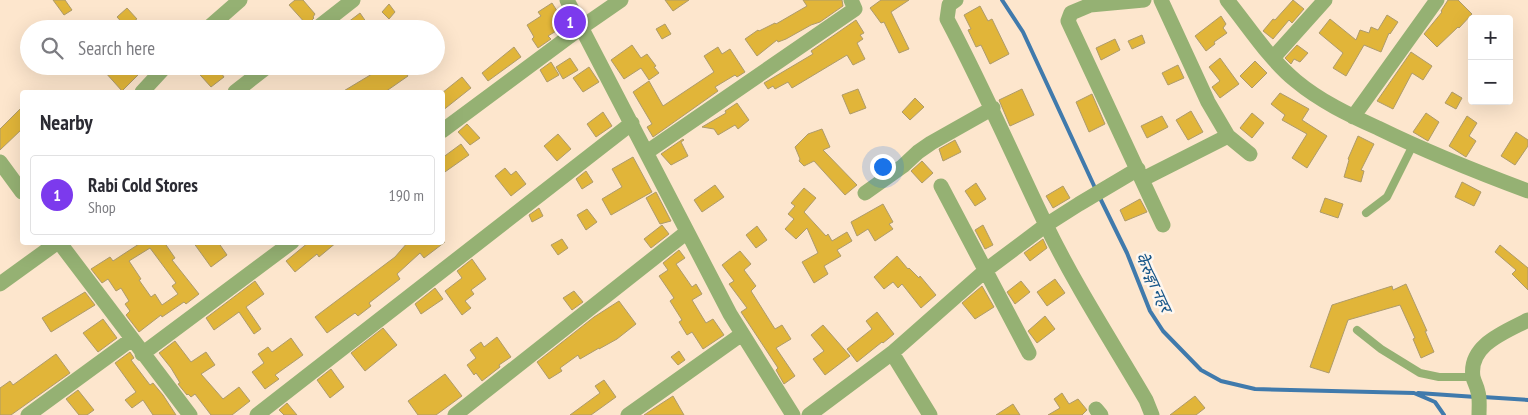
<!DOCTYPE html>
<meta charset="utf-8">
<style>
:root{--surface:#fff;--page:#f7f7f7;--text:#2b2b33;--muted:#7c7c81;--line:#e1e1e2;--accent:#7c3aed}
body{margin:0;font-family:"PT Sans Narrow","Noto Sans Devanagari",sans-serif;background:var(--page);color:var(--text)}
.controls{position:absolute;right:15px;top:15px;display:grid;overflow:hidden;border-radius:5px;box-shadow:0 5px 20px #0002}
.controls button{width:45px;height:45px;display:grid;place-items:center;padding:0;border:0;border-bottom:1px solid var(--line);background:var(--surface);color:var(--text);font:25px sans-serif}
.you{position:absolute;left:882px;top:166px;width:18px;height:18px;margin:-12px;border:4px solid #fff;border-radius:50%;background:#1a73e8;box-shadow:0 0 0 8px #1a73e833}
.badge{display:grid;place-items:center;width:32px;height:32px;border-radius:50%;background:var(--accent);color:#fff;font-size:16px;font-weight:700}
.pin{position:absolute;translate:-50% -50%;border:2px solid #fff;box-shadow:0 1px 5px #0006}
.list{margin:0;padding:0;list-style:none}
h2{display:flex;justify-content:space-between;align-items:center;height:65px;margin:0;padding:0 20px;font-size:21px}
h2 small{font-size:16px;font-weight:400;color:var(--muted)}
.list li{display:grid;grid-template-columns:32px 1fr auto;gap:15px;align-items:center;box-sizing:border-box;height:80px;margin:0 10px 10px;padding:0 10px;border:1px solid var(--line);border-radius:5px}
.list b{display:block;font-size:19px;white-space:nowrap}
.list p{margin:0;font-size:16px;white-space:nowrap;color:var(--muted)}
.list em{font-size:16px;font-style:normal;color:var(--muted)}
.icon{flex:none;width:28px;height:28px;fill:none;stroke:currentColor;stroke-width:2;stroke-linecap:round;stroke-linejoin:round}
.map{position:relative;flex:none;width:1528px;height:415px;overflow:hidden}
.search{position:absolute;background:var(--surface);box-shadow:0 5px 20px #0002;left:20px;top:20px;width:425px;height:55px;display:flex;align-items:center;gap:12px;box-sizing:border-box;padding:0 18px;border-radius:28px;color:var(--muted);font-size:19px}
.panel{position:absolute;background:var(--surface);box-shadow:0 5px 20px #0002;left:20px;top:90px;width:425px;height:155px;border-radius:5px}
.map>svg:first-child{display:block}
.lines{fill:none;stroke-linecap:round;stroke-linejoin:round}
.stream{stroke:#407aac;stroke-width:4}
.building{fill:#e1b539;stroke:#ae9b6b;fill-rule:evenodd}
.lane{stroke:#95b173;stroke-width:8}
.street{stroke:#95b173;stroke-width:15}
.labels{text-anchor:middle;stroke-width:5;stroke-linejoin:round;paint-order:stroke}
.water-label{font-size:16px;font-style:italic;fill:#175689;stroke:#fef6ee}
</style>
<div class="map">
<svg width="1528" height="415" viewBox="0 0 1528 415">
<rect width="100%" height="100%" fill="#fde6cd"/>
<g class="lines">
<path class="stream" d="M 1002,0 L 1023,32 L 1096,190
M 1099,196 L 1127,253 L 1150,311 L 1163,331 L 1201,370 L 1221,381 L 1255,389 L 1414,393 L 1435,402 L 1444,415
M 1418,393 L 1476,397
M 1483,397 L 1528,400"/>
</g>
<path class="building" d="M 53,0 L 65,0 L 72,10 L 64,15 Z
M 295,0 L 303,0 L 315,14 L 313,17 L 314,18 L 307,25 L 289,5 Z
M 665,0 L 689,0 L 673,11 Z
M 803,0 L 842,0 L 843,6 L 820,22 L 811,25 L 786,39 L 778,42 L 777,40 L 757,56 L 745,39 L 758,30 L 759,31 L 775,23 L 776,24 L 807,6 Z
M 881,0 L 909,0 L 891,12 L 909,49 L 899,53 L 884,22 L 881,23 L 870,8 Z
M 1293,0 L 1304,9 L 1292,23 L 1289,20 L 1273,39 L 1263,31 L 1273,19 L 1275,20 Z
M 1448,0 L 1458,0 L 1472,14 L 1459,28 L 1458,27 L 1437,47 L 1424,34 L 1442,12 L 1441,11 Z
M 552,3 L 566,25 L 548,36 L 551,39 L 538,48 L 532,39 L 534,37 L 527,25 L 541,16 L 538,12 Z
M 389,4 L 395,12 L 389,19 L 382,12 Z
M 980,6 L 988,21 L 992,19 L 1009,54 L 990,64 L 981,45 L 976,47 L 968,30 L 971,29 L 964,15 Z
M 127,8 L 137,19 L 135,20 L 143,29 L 128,29 L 117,17 Z
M 360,13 L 371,29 L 339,29 Z
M 1387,15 L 1398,22 L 1390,34 L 1389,33 L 1381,52 L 1364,45 L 1346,76 L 1333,68 L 1343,53 L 1319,33 L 1330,19 L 1356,40 L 1360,30 L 1369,33 L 1371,27 L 1378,30 Z
M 1221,16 L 1226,24 L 1223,28 L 1227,33 L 1214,42 L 1215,44 L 1206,51 L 1195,36 Z
M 856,20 L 864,33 L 860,35 L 863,39 L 857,43 L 865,59 L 853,65 L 847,55 L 792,88 L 788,82 L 775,89 L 773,86 L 768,89 L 764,83 L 813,54 L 811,51 Z
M 665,24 L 671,34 L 662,39 L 656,29 Z
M 1142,35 L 1145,43 L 1132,49 L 1128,41 Z
M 1115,39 L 1120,50 L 1101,60 L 1096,48 Z
M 632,45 L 641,58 L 647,54 L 656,66 L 654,67 L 659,73 L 649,80 L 641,68 L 624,79 L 611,60 Z
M 1297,45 L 1308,53 L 1300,62 L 1294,59 L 1291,64 L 1285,58 Z
M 514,47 L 521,57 L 488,81 L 482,73 Z
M 718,47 L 722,54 L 730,49 L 745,72 L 737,77 L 735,75 L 715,87 L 718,91 L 653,137 L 647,127 L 652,124 L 633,92 L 649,81 L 663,106 L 714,72 L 704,56 Z
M 1411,52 L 1432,66 L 1423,80 L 1412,73 L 1393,109 L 1377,101 Z
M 570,58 L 578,70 L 563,79 L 556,67 Z
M 1220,58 L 1239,84 L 1220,98 L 1212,87 L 1220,81 L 1209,67 Z
M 1255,61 L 1267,73 L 1252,88 L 1240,76 Z
M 551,62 L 559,75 L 547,82 L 540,70 Z
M 1178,65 L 1184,78 L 1168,85 L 1162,73 Z
M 111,66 L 147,66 L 122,91 L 105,72 Z
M 192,66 L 216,66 L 224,77 L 211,87 Z
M 374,66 L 401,66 L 408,76 L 385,92 L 342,92 L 377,71 Z
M 589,67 L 599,82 L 583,92 L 573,78 Z
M 462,77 L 471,88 L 442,111 L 442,93 Z
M 858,89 L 866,108 L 850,114 L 842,95 Z
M 1022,89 L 1034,115 L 1010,126 L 999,100 Z
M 1452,92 L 1462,98 L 1456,109 L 1445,103 Z
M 1280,93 L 1309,109 L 1302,120 L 1327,136 L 1307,168 L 1292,158 L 1307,134 L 1282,120 L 1285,115 L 1271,104 Z
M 1092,94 L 1105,124 L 1089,132 L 1076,102 Z
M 915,98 L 924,107 L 910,120 L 902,112 Z
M 737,103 L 749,120 L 738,129 L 735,125 L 718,135 L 714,129 L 702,127 L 726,113 L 725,111 Z
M 22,107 L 22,129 L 0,150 L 0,129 Z
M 1191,111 L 1203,132 L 1188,140 L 1176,120 Z
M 603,112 L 612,126 L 596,137 L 587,124 Z
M 1252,113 L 1264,123 L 1252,138 L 1240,128 Z
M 1426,113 L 1439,122 L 1428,141 L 1413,132 Z
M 1162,116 L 1168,127 L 1147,138 L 1141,126 Z
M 1467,116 L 1477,123 L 1469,136 L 1476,141 L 1466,157 L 1449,146 Z
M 467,124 L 480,138 L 470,145 L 458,132 Z
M 822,129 L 830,147 L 823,150 L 857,185 L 845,195 L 814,161 L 804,166 L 799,161 L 800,159 L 795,147 L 808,134 Z
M 1516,132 L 1528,140 L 1528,146 L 1515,165 L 1501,156 Z
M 558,134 L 571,149 L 557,161 L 544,146 Z
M 1358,136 L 1374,144 L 1361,170 L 1364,171 L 1361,182 L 1344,177 L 1349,160 L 1348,159 Z
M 683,139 L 684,140 L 681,142 L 688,156 L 671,165 L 661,154 Z
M 955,140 L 961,152 L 943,161 L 939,149 Z
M 461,144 L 469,155 L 442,174 L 442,158 Z
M 633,157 L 652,192 L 611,215 L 602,199 L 622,187 L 612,169 Z
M 922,161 L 933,173 L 922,183 L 911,171 Z
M 505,168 L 511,175 L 516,171 L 526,184 L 511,196 L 495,176 Z
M 586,171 L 593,182 L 582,189 L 576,179 Z
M 1462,182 L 1481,192 L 1474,206 L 1455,197 Z
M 976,183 L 986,199 L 975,206 L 965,191 Z
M 715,185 L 724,197 L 702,212 L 694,200 Z
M 1063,186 L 1070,198 L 1053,208 L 1046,196 Z
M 804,188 L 816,198 L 804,212 L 826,236 L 828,234 L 832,241 L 847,232 L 852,241 L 837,250 L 841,256 L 824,266 L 828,274 L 814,283 L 802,262 L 818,253 L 807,228 L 796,239 L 785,229 L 794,219 L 788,214 L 795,206 L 791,203 Z
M 656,192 L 671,221 L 660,224 L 646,198 Z
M 1325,198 L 1343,204 L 1338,218 L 1320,212 Z
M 1140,199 L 1147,212 L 1125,221 L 1120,210 Z
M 883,204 L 893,222 L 889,224 L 893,229 L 875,241 L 868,229 L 857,236 L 851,222 Z
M 539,208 L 543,216 L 532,222 L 529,215 Z
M 587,209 L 597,222 L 586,230 L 577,215 Z
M 662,225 L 669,234 L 651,248 L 644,239 Z
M 983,225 L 993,245 L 985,249 L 975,230 Z
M 757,226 L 767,240 L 756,248 L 746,235 Z
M 562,239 L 568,248 L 558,255 L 551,245 Z
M 1043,239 L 1047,248 L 1030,261 L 1024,253 Z
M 142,242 L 164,242 L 175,258 L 172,260 L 199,294 L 186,304 L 184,302 L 162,317 L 161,315 L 139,332 L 126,315 L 130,311 L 125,304 L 129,301 L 121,288 L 116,291 L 108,279 L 102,283 L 91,269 L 110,257 L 113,261 ZM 150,248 L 176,283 L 172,286 L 178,294 L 162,305 L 155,294 L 151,297 L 139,280 L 141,279 L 129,261 Z
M 193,242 L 218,242 L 227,255 L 211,267 Z
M 309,242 L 337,242 L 319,257 L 317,254 L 295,272 L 286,261 Z
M 408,242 L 445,242 L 424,258 L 420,253 L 397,274 L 400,279 L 369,303 L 371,306 L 358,316 L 355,313 L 327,333 L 315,317 L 395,257 Z
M 1500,245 L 1528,268 L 1528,290 L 1512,274 L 1516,270 L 1495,252 Z
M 679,250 L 685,258 L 676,264 L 692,287 L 696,284 L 702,294 L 692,300 L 706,323 L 713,319 L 724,335 L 703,349 L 692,332 L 687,335 L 679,322 L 682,320 L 670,301 L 674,298 L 659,276 L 668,270 L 663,263 Z
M 740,251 L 751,264 L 744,270 L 756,286 L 751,291 L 775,329 L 782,325 L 791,339 L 776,348 L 795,376 L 784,384 L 776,370 L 778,368 L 741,312 L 747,308 L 729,284 L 734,281 L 722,265 Z
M 897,256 L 908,269 L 909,268 L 919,278 L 920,276 L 936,295 L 921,308 L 902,284 L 898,288 L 893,282 L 884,289 L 874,277 Z
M 472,259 L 486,279 L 471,290 L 474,294 L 465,301 L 471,308 L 462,315 L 445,291 L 462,278 L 457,271 Z
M 1055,279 L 1065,293 L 1047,306 L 1037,292 Z
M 255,281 L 264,294 L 246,307 L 261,329 L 254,334 L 239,312 L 214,330 L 206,318 Z
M 1021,281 L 1030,292 L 1015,304 L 1007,292 Z
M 1406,284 L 1427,331 L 1425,331 L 1434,352 L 1421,358 L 1413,339 L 1415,338 L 1400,305 L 1348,320 L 1329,373 L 1310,367 L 1332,305 L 1392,286 L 1393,290 Z
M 982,286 L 994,307 L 975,319 L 962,303 Z
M 435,288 L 443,299 L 421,314 L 415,304 Z
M 574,291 L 583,302 L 572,310 L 563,298 Z
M 85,292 L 95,305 L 51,332 L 42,318 Z
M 619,301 L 636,324 L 617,339 L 599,349 L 599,348 L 580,359 L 578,355 L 560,368 L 562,371 L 549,379 L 537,362 L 594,317 Z
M 877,312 L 894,334 L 883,343 L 882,342 L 857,362 L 847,349 L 872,329 L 866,321 Z
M 1045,316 L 1055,329 L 1037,343 L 1028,331 Z
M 103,319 L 117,338 L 98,352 L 83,333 Z
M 823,325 L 850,356 L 825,375 L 813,359 L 824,351 L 811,335 Z
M 383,328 L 397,345 L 365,371 L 351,353 Z
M 497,337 L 511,357 L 499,365 L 500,367 L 482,381 L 476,373 L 474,375 L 467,365 L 476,358 L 470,350 L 481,342 L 484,347 Z
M 291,338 L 303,355 L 275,375 L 279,379 L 265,389 L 252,372 L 264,363 L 258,354 L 268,347 L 272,352 Z
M 175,341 L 191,362 L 206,352 L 215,365 L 201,374 L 223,399 L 239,387 L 250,401 L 232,415 L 211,415 L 195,394 L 191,397 L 188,394 L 187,395 L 178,384 L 180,383 L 171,368 L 159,353 Z
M 679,351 L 685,360 L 678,365 L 671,357 Z
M 130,352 L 134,358 L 131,360 L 150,385 L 153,383 L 163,395 L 176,415 L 153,415 L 143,400 L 132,408 L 125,400 L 136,392 L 115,363 Z
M 56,354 L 70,373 L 11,415 L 0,415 L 0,388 L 10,381 L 13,385 Z
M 331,369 L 344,387 L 330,398 L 317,380 Z
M 445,374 L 462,396 L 436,415 L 418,415 L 408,401 Z
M 604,380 L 616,397 L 591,415 L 570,415 L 600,393 L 595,386 Z
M 78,390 L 94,410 L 87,415 L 79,415 L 66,399 Z
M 1062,393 L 1069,404 L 1078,399 L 1087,410 L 1082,415 L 1048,415 L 1060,408 L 1054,399 Z
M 673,396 L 684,415 L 644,415 L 656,407 Z
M 1195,396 L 1205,408 L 1196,415 L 1170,415 Z
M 287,403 L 297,415 L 284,415 L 279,410 Z
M 1013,404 L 1020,415 L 996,415 Z"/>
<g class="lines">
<path class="lane" d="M 1366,213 L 1387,197 L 1413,145
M 1357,330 L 1381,349 L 1420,373 L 1439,377 L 1473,377"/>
<path class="street" d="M 567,0 L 730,314 L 793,415
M 956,0 L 949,5 L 947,19 C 983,87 1013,156 1046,225 C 1075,285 1112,342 1146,400 L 1152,415
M 1144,0 L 1090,5 L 1071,13 L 1068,21 L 1163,225
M 1161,0 L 1208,102 L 1228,136 L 1250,154
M 1227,0 C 1249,27 1269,59 1296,81 C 1320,101 1349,115 1378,128 C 1427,152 1477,172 1528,191
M 207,29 L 240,0
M 316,29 L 353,0
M 1273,58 L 1325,0
M 142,92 L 166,66
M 235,92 L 268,66
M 1353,117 L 1437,0
M 442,131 L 582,27 L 621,0
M 647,152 L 855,9 L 851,0
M 0,162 L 22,192
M 1143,179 L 1228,136
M 941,186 L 1029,353
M 865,193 L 903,166 L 918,152 L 931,143 L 993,108
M 59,242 L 190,415
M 0,284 L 58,242
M 892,353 L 930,415
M 142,354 L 292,242
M 1096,409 L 1101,415
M 28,415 L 132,339
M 257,415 L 632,123
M 455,415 L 687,232
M 628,415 L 742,334
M 809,415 L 892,353 L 986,270 L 1046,225 L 1079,204 L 1138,169
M 1479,415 C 1479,407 1480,399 1478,392 C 1477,386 1474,382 1473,377 C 1468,345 1505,332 1528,320"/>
</g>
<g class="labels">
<g class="water-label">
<text transform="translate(1154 282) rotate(65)" y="6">केेरुङ्गा नहर</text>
</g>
</g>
</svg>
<div class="controls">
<button>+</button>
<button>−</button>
</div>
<div class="you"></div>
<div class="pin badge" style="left:570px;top:22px">1</div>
<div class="search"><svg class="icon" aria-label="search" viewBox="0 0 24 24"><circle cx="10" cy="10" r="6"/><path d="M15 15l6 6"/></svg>Search here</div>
<section class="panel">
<h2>Nearby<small></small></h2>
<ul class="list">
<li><span class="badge">1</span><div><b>Rabi Cold Stores</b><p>Shop</p></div><em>190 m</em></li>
</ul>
</section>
</div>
